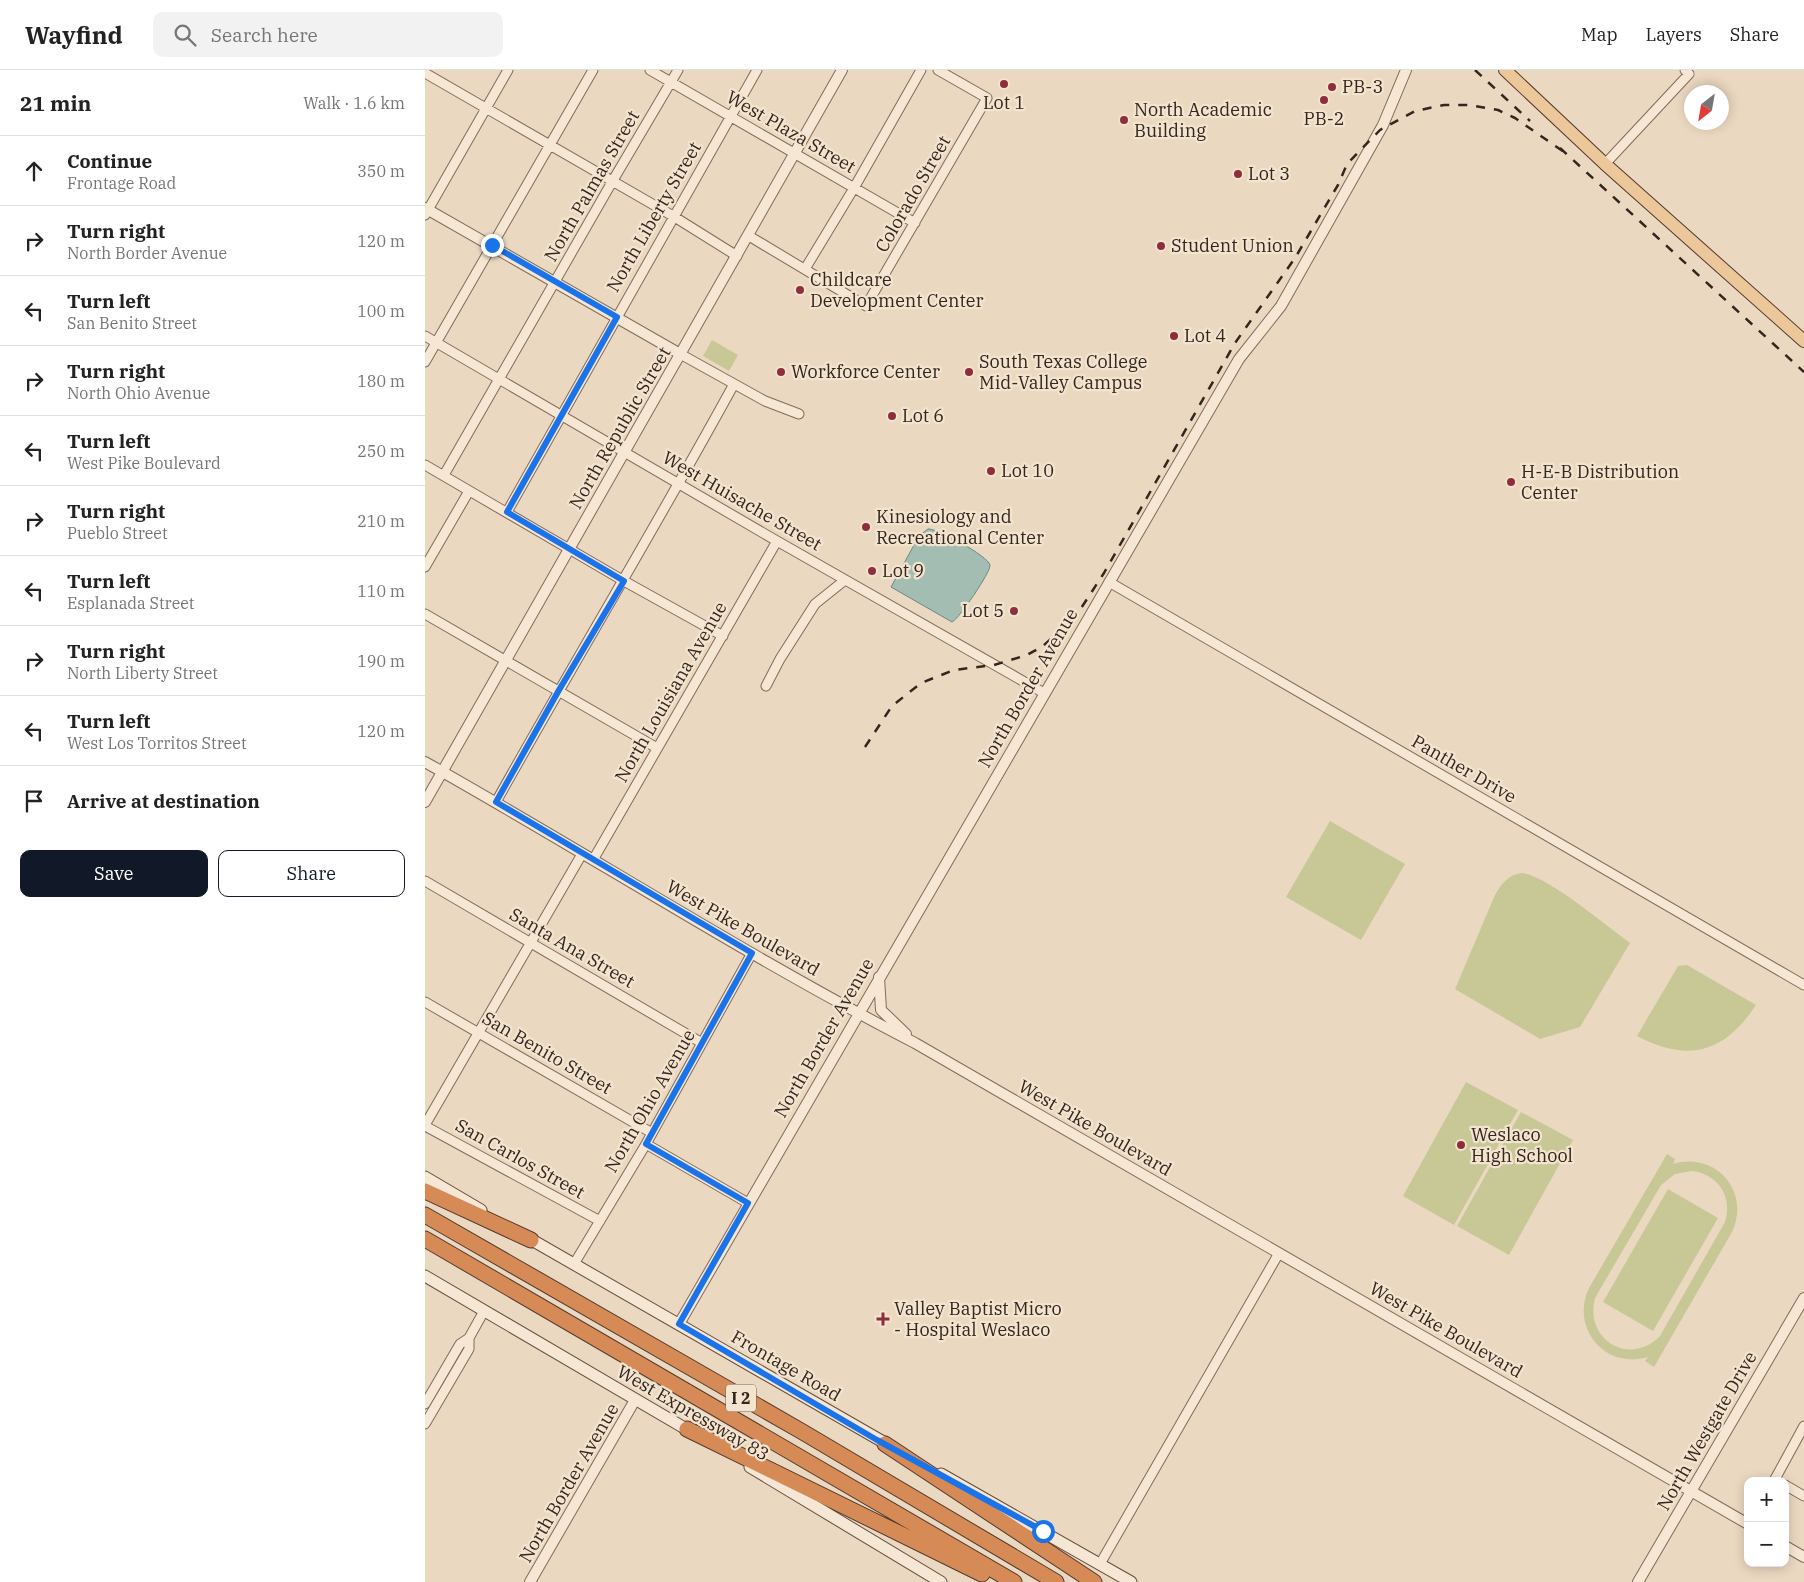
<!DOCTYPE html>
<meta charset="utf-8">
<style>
:root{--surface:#fff;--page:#f2f2f2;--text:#222;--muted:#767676;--line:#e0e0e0;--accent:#111827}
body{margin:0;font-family:"IBM Plex Serif",serif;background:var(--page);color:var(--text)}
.controls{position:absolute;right:15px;bottom:15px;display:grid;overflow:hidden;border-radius:10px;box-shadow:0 2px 12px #0003}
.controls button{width:45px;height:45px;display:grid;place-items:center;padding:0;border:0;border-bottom:1px solid var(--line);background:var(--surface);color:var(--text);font:25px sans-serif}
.compass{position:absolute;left:1259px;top:15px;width:45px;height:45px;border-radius:50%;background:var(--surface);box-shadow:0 2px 12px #0003;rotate:211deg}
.stop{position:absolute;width:15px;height:15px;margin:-11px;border:4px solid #1a73e8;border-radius:50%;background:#fff}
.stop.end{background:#1a73e8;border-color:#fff;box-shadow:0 1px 5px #0008}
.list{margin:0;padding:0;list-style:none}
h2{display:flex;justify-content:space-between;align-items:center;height:65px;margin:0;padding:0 20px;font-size:21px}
h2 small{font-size:16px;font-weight:400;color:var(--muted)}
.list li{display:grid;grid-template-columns:32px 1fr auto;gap:15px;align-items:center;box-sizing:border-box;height:70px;padding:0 20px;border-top:1px solid var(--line)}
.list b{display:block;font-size:19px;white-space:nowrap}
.list p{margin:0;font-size:16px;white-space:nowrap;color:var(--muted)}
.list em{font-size:16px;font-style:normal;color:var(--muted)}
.actions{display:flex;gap:10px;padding:15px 20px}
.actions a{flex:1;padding:11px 0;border:1px solid var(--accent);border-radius:10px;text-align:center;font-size:18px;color:var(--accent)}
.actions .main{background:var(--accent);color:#fff}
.icon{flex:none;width:28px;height:28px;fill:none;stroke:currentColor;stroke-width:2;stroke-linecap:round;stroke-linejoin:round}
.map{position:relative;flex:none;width:1379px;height:1512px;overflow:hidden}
header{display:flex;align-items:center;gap:30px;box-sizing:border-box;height:70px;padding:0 25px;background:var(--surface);border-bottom:1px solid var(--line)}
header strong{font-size:24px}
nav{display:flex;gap:28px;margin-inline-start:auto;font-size:18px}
.search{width:350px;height:45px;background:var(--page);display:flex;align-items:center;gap:12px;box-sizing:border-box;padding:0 18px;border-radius:10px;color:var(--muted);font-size:19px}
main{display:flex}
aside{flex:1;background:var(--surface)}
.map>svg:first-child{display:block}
.green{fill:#c8c796;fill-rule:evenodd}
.water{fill:#a3bdb2;stroke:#6b8a7e}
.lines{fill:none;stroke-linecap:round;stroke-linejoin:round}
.minor-casing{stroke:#836a5a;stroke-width:11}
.tertiary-casing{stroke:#836a5a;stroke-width:12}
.secondary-casing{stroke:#654b3d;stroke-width:13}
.primary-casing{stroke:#51392e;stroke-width:14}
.motorway-casing{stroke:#51392e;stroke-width:17}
.minor{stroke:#f6e7d4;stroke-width:9}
.tertiary{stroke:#f6e7d4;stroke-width:10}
.secondary{stroke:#f6e7d4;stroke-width:11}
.primary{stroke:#ecc79a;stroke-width:12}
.motorway{stroke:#d68b56;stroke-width:15}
.rail{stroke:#34251d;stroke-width:2.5;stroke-dasharray:9 9;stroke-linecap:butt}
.route{stroke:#1a73e8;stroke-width:6}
.poi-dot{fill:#8e2e3c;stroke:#f3e4d0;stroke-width:2}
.labels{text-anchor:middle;stroke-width:4.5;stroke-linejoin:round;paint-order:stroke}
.shield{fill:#f3e4d0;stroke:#6d5e53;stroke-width:1}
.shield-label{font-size:16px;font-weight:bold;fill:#34251d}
.poi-label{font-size:18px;fill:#34251d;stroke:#f3e4d0;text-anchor:start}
.street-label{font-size:18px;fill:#34251d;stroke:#f3e4d0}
</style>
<header>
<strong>Wayfind</strong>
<div class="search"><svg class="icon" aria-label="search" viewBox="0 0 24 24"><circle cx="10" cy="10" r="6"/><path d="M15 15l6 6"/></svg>Search here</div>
<nav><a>Map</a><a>Layers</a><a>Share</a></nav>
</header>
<main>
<aside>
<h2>21 min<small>Walk · 1.6 km</small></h2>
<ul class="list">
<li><svg class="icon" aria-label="ahead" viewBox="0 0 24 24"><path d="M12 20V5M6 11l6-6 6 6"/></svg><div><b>Continue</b><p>Frontage Road</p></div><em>350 m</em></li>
<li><svg class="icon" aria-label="right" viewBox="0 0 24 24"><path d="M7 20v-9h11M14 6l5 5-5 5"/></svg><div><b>Turn right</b><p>North Border Avenue</p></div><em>120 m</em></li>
<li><svg class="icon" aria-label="left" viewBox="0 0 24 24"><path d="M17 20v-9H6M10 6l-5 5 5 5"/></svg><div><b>Turn left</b><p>San Benito Street</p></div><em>100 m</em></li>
<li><svg class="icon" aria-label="right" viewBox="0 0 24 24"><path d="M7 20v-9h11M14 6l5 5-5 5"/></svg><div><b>Turn right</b><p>North Ohio Avenue</p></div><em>180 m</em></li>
<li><svg class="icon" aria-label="left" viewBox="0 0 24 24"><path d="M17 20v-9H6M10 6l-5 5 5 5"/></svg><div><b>Turn left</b><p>West Pike Boulevard</p></div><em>250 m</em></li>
<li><svg class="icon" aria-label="right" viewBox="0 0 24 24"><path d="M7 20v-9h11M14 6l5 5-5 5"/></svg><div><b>Turn right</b><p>Pueblo Street</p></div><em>210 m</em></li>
<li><svg class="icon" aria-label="left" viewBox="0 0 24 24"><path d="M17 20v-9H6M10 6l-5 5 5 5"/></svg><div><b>Turn left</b><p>Esplanada Street</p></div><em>110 m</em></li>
<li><svg class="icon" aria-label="right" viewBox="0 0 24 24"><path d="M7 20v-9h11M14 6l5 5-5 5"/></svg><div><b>Turn right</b><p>North Liberty Street</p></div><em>190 m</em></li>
<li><svg class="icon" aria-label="left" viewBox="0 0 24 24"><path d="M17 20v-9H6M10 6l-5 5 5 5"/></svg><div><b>Turn left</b><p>West Los Torritos Street</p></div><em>120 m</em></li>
<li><svg class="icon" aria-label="arrive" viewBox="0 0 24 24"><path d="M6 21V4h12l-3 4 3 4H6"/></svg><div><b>Arrive at destination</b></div></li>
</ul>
<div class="actions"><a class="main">Save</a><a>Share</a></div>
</aside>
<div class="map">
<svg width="1379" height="1512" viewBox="0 0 1379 1512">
<rect width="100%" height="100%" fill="#ebd8c1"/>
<path class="green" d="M 287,270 L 313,285 L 304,301 L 278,286 Z
M 905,751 L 980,794 L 936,870 L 861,827 Z
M 1097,803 C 1124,807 1180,855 1205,873 L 1155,957 L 1115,969 L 1030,919 L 1070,825 C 1077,813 1083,805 1097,803 Z
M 1262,895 L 1331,935 C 1299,983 1264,993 1212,966 L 1253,896 Z
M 1041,1012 L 1093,1040 L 1029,1155 L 978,1126 Z
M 1096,1042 L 1148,1070 L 1084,1185 L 1032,1156 Z
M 1242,1084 L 1250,1089 L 1248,1094 C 1291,1081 1326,1122 1307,1162 L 1229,1297 L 1220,1291 L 1223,1287 C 1180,1300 1145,1258 1164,1218 ZM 1267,1101 C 1293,1104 1308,1127 1300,1152 L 1235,1266 C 1205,1297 1159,1270 1170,1228 L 1236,1115 L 1250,1104 Z
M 1243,1119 L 1293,1148 L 1228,1261 L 1178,1232 Z"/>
<path class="water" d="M 503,459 C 512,458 563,486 565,495 C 566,502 533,550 527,552 L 466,517 L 494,466 Z"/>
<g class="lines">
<g class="minor-casing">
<path id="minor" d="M 225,0 L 490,153
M 0,3 L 248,146 L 312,186
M 1180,94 L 1264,4 L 1260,0
M 0,145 L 83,0
M 324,166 L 441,236 L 562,28 L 513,0
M 380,199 L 429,118 L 496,0
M 0,266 L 352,471 L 619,623
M 257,285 L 340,331 L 374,344
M 0,292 L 168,0
M 0,395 L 199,511 L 298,566
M 19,405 L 187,112 L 253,0
M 82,442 L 332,0
M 0,497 L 44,421
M 684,512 L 1379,915
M 0,544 L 232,678
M 341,616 L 355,589 L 390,534 L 420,510
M 71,732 C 149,592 232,455 309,314
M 168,790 L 352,471
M 0,811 L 277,973
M 0,932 L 227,1063
M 0,1055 L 157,784
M 0,1056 L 175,1151
M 221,1074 L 323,1133
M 149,1194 L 221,1074 L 327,883
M 0,1334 L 35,1274 L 44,1268 L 59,1241
M 0,1354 L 44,1279 L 44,1268
M 1353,1411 L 1350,1409 L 1379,1356
M 1360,1415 L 1379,1426
M 675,1494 L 854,1183"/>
</g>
<g class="tertiary-casing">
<path id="tertiary" d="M 0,138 L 257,285
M 0,692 C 164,784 323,887 490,973 L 1323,1454
M 0,732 L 417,0
M 454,907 L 456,940 L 481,964
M 254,1254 L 814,289 L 856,236 L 958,55 L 981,0
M 1360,1476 L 1379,1487
M 105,1512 L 210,1330
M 1213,1512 L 1379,1228"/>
</g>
<g class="secondary-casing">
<path id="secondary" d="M 0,1107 L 56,1140
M 100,1166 L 467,1377
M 0,1206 L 268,1363
M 325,1397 L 516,1512
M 516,1404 L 706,1512"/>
</g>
<g class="primary-casing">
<path id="primary" d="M 1080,0 L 1180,94 L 1379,271"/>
</g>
<g class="motorway-casing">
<path id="motorway" d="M 0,1121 L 106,1170
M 0,1145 L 376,1361 L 631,1512
M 0,1169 L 589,1512
M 262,1359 L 557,1504
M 460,1374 L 669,1512"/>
</g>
<use href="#minor" class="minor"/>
<use href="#tertiary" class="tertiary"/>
<use href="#secondary" class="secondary"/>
<use href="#primary" class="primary"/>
<use href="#motorway" class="motorway"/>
<path class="rail" d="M 1050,0 L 1105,51
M 1135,78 L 1379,302
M 440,677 L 467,636 L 496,613 L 529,600 L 569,595 L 602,585 L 618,576 L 651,546 L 679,503 L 810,273 L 870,188 L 913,115 L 922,94 L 955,60 L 990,41 L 1019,35 L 1044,35 L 1073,40 L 1090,48 L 1139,82"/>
</g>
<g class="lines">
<path class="route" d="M 67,175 L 192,247 L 82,442 L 199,511 L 134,620 L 71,732 L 327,883 L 221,1074 L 323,1133 L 254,1254 L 452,1370 L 618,1461"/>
</g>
<g class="poi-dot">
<circle cx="579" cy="14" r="5"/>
<circle cx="907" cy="17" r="5"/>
<circle cx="899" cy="30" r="5"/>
<circle cx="699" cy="50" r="5"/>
<circle cx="813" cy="104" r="5"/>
<circle cx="736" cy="176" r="5"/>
<circle cx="375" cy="220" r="5"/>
<circle cx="749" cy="266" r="5"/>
<circle cx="356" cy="302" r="5"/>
<circle cx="544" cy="302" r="5"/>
<circle cx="467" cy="346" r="5"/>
<circle cx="566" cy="401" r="5"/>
<circle cx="1086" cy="412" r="5"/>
<circle cx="441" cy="457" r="5"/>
<circle cx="447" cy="501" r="5"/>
<circle cx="589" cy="541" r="5"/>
<circle cx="1036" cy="1075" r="5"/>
<path d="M455.5 1241.5h5v5h5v5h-5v5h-5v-5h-5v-5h5z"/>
</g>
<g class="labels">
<rect class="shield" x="301" y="1314.5" width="30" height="27" rx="4"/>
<g class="shield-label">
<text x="316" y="1334">I 2</text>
</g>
<g class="poi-label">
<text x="917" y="23">PB-3</text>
<text x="579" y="39" text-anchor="middle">Lot 1</text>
<text x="709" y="46">North Academic<tspan x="709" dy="21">Building</tspan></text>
<text x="899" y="55" text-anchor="middle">PB-2</text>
<text x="823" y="110">Lot 3</text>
<text x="746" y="182">Student Union</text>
<text x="385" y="216">Childcare<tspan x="385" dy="21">Development Center</tspan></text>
<text x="759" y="272">Lot 4</text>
<text x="554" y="298">South Texas College<tspan x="554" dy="21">Mid-Valley Campus</tspan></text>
<text x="366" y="308">Workforce Center</text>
<text x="477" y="352">Lot 6</text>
<text x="576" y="407">Lot 10</text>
<text x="1096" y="408">H-E-B Distribution<tspan x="1096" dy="21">Center</tspan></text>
<text x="451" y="453">Kinesiology and<tspan x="451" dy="21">Recreational Center</tspan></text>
<text x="457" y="507">Lot 9</text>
<text x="579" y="547" text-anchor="end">Lot 5</text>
<text x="1046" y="1071">Weslaco<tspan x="1046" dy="21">High School</tspan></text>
<text x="469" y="1245">Valley Baptist Micro<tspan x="469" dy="21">- Hospital Weslaco</tspan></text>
</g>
<g class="street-label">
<text transform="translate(366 62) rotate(30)" y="6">West Plaza Street</text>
<text transform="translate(167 116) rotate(-60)" y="6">North Palmas Street</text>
<text transform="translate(488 124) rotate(-60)" y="6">Colorado Street</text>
<text transform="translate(229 147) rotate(-60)" y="6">North Liberty Street</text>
<text transform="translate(195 358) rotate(-60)" y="6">North Republic Street</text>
<text transform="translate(317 431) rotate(30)" y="6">West Huisache Street</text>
<text transform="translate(603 618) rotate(-60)" y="6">North Border Avenue</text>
<text transform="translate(246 622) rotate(-60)" y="6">North Louisiana Avenue</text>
<text transform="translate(1039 699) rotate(30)" y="6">Panther Drive</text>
<text transform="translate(318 858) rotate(30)" y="6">West Pike Boulevard</text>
<text transform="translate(147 878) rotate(30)" y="6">Santa Ana Street</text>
<text transform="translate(399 968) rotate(-60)" y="6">North Border Avenue</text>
<text transform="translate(122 983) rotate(30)" y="6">San Benito Street</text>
<text transform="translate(225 1031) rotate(-60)" y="6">North Ohio Avenue</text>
<text transform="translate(670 1058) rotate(30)" y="6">West Pike Boulevard</text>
<text transform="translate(95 1089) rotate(29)" y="6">San Carlos Street</text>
<text transform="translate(1021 1260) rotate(30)" y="6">West Pike Boulevard</text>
<text transform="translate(361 1296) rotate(30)" y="6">Frontage Road</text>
<text transform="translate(268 1343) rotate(30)" y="6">West Expressway 83</text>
<text transform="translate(1282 1361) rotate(-60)" y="6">North Westgate Drive</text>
<text transform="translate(144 1413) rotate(-60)" y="6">North Border Avenue</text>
</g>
</g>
</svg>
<div class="controls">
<button>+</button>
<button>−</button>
</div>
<svg class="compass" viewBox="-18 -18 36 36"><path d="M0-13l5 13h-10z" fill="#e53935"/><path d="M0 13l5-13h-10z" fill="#767676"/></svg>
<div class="stop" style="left:618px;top:1461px"></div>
<div class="stop end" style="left:67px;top:175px"></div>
</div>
</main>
